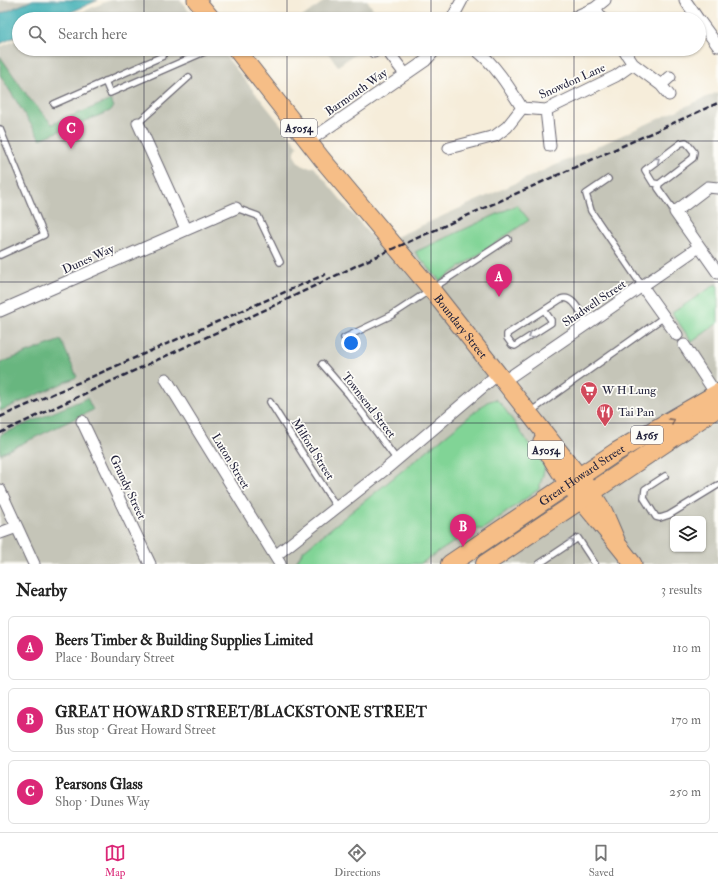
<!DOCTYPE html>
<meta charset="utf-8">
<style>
:root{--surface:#fff;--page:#f2f2f2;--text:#222;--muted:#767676;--line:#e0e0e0;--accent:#db2777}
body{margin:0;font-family:"IM FELL Double Pica",serif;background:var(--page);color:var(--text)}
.controls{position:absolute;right:12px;bottom:12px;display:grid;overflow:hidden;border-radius:6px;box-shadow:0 1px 3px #0004}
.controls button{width:36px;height:36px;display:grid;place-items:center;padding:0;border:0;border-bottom:1px solid var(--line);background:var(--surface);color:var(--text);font:20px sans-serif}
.you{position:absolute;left:351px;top:343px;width:14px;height:14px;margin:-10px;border:3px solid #fff;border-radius:50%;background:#1a73e8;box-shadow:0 0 0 6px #1a73e833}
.badge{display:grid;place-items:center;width:26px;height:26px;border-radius:50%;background:var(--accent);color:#fff;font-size:13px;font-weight:700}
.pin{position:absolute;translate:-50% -33px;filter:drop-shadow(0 1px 2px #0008)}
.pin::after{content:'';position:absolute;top:21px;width:14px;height:12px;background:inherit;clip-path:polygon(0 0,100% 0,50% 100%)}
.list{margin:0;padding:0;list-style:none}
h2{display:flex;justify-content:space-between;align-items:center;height:52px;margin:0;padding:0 16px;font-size:17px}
h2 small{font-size:13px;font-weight:400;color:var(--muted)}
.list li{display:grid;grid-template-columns:26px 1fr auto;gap:12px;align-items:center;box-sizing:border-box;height:64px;margin:0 8px 8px;padding:0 8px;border:1px solid var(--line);border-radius:6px}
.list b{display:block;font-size:15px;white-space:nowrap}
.list p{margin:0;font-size:13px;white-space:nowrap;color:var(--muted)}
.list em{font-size:13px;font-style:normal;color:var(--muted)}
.icon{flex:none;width:22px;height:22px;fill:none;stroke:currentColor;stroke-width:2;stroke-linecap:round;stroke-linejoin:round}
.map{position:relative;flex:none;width:718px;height:564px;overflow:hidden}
.search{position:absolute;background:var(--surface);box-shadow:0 1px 3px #0004;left:12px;right:12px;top:12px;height:44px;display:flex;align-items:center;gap:10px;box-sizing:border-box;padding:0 14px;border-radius:22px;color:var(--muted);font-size:15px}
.sheet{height:268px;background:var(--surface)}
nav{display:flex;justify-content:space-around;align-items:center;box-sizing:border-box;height:56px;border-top:1px solid var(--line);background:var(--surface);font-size:11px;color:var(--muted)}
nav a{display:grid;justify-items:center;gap:2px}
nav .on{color:var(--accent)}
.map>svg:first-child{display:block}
.industrial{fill:#c5c5b8;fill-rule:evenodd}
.green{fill:#81d496;stroke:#527b68}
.forest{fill:#68b67f;stroke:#456c5d}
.water{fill:#3daeb4;stroke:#306878}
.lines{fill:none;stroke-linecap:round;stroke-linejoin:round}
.service-casing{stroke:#6c6973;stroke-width:8}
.minor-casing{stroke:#6c6973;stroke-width:13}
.primary-casing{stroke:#6c6973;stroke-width:19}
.trunk-casing{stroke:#6c6973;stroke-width:20}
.service{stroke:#fff;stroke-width:5.5}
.minor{stroke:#fff;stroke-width:11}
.primary{stroke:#f6be87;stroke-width:17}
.trunk{stroke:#f6be87;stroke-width:18}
.rail{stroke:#22223b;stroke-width:2.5;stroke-dasharray:6 3;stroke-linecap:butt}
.oneway{stroke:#9c9ca7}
.oneway2{stroke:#8c7061}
.grid{fill:none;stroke:#22223b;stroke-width:1;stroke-opacity:0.55}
.labels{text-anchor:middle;stroke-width:3.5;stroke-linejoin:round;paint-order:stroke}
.shield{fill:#fdfcf7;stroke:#646373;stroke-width:1}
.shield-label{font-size:11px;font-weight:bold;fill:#22223b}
.street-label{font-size:12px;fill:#22223b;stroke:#fdfcf7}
.poi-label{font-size:12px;fill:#22223b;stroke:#fdfcf7;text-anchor:start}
</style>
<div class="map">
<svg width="718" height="564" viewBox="0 0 718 564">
<rect width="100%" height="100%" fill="#fdfcf7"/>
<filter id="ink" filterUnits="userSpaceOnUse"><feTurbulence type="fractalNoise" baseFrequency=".025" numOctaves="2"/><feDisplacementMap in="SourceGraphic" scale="8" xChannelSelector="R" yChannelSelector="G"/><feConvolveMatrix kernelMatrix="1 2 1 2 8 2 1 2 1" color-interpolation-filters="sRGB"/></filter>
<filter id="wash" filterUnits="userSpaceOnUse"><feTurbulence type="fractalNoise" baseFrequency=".012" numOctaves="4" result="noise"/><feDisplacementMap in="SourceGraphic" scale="16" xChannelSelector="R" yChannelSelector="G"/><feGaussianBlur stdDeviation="0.9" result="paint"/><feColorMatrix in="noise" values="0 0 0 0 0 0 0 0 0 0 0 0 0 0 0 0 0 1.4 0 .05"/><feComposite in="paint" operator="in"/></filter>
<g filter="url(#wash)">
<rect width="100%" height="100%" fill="#f6edda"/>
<path class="industrial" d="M 0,0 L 33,0 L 0,14 Z
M 110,0 L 180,0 L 195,19 L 66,19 Z
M 326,0 L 367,0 L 380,19 L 304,19 L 302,17 Z
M 19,39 L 19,49 L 220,49 L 298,146 L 295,151 L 295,157 L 299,163 L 305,167 L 314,167 L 378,245 L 718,92 L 718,564 L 0,564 L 0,454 L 93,410 L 86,398 L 0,435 L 0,47 ZM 673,519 L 703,519 L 703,549 L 673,549 Z
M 325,49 L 362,49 L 338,66 Z"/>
<path class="green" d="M 517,205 L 529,220 L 440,281 L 415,252 Z
M 716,284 L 718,287 L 718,323 L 692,342 L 672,313 Z
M 496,399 L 502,405 L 545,467 L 539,489 L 483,529 L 474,529 L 420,564 L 295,564 L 303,551 L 487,402 Z"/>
<path class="forest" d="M 0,56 L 29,98 L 52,124 L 111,100 L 114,107 L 110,111 L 40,139 L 0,75 Z
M 61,340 L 77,377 L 0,411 L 0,363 Z
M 87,398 L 93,410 L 0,454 L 0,435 Z"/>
<path class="water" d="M 33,0 L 98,0 L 56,19 L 19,19 L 19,35 L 0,44 L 0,14 Z"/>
</g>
<g filter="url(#ink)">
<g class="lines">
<g class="service-casing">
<path id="service" d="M 105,81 L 110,93 L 211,49
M 54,104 L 163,56
M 138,123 L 189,77
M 0,129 L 44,235 L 0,255
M 608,179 L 586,194 L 591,211 L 642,286
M 659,184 L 653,183 L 645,170 L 681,143 L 686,142 L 694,152 L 693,158 L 659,184 L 658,188 L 675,212
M 236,208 L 258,216 L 280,262
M 544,310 L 551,320 L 551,323 L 515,346 L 512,345 L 507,338 L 507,334 L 561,299 C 573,294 581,314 587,323
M 344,338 L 392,315 L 508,239
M 322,364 L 349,395 L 397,460
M 270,402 L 337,508
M 530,412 L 664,317
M 665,476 L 645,489 L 644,498 L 656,517 L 660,518 L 669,515 L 718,485
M 539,564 L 578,538 L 595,564"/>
</g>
<g class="minor-casing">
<path id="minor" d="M 685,0 L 698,19
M 595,8 L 602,19
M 452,19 L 462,0
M 570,19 L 595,8 L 605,0
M 699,20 L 718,46
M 386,49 L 405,74
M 475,49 C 495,64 509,87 522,108 L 546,110 L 616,76 L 633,64
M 623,49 L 633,64 L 661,85 L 669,95
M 374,52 L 377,49
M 241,56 L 251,49
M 661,85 L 670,77
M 546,110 L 550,146
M 138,123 L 186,229
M 309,141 L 425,61 L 436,49
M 449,148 L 495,136 L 507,127 L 522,108
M 718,188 L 708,187 L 675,212 L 718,273
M 642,286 L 677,335
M 0,311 L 236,208
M 684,345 L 716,394
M 166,379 L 275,556
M 504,381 L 699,247
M 82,421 L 150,564
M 0,490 L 34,564
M 0,533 L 17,527
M 280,564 L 275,556 L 387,468 L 498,374"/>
</g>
<g class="primary-casing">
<g id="primary">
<path d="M 196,0 L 212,19"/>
<path id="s1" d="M 236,49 L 322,159 L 431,289 L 592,493 L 604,512 L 616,540"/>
<path d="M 542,441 C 565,488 602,522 633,564"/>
</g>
</g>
<g class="trunk-casing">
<g id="trunk">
<path id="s2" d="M 450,564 L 616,452 L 718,393"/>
<path d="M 485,564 L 717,408"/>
</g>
</g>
<use href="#service" class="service"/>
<use href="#minor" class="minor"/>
<use href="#primary" class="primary"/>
<use href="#trunk" class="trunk"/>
<path class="rail" d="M 0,417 L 326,274
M 0,433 L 267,309 L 366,261 L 718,103"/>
</g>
<defs><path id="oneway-chevron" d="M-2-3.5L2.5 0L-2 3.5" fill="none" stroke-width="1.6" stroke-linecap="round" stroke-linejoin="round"/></defs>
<g class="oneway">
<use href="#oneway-chevron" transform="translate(657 160) rotate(-37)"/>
<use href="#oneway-chevron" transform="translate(531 336) rotate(146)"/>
<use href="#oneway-chevron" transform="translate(571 542) rotate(-34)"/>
</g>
<use class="oneway2" href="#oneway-chevron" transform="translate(672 421) rotate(-29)"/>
</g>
<path class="grid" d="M 144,0 L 144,19M 287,0 L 287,19M 431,0 L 431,19M 574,0 L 574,19M 144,49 L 144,564M 287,49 L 287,564M 431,49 L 431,564M 574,49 L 574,564M 0,141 L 718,141M 0,282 L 718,282M 0,423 L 718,423"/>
<defs>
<g id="supermarket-pin" transform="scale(0.9)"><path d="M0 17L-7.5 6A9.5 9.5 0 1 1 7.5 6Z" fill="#d1495b" stroke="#fdfcf7"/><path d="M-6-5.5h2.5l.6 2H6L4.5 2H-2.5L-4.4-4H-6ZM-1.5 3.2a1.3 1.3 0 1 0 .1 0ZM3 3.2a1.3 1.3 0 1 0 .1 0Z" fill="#fff"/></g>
<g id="restaurant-pin" transform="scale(0.9)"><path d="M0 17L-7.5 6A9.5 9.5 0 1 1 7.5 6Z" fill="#d1495b" stroke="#fdfcf7"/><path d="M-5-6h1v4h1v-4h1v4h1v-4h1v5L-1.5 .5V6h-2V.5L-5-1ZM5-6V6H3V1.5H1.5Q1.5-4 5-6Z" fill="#fff"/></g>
</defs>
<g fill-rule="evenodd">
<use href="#supermarket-pin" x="589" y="390"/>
<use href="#restaurant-pin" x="605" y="412"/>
</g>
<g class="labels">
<g class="shield">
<rect x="281" y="119" width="36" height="18" rx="3"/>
<rect x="631" y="426" width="32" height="18" rx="3"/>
<rect x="528" y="441" width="36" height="18" rx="3"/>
</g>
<g class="shield-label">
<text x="299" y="132">A5054</text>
<text x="647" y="439">A565</text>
<text x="546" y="454">A5054</text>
</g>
<g class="street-label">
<text transform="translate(572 81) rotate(-24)" y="4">Snowdon Lane</text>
<text transform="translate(356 92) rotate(-35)" y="4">Barmouth Way</text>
<text transform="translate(88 259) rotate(-24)" y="4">Dunes Way</text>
<text transform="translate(594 303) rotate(-34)" y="4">Shadwell Street</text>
<text dy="4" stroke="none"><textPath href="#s1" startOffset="357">Boundary Street</textPath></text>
<text transform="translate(369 405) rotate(52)" y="4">Townsend Street</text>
<text transform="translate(313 449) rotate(58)" y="4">Milford Street</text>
<text transform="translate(231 461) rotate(59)" y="4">Luton Street</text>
<text dy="4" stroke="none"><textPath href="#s2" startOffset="159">Great Howard Street</textPath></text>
<text transform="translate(128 487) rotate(65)" y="4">Grundy Street</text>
</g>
<g class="poi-label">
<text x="602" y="394">W H Lung</text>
<text x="618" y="416">Tai Pan</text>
</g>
</g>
</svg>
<div class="controls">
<button><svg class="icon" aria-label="layers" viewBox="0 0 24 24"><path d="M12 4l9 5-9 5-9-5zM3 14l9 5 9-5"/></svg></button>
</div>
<div class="you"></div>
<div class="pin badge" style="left:499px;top:297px">A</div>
<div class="pin badge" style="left:463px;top:547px">B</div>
<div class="pin badge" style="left:71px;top:149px">C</div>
<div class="search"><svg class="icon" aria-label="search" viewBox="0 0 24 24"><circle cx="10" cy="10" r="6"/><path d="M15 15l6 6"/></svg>Search here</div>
</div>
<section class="sheet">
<h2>Nearby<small>3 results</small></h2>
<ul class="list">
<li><span class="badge">A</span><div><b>Beers Timber &amp; Building Supplies Limited</b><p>Place · Boundary Street</p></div><em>110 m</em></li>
<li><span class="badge">B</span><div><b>GREAT HOWARD STREET/BLACKSTONE STREET</b><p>Bus stop · Great Howard Street</p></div><em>170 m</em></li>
<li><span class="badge">C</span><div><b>Pearsons Glass</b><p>Shop · Dunes Way</p></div><em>250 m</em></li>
</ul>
</section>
<nav>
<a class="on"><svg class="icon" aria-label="map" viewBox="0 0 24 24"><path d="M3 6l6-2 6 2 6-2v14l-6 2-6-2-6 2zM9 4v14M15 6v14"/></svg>Map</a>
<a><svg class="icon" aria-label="directions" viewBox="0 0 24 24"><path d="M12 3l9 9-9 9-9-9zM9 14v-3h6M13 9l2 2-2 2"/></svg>Directions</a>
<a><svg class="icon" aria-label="saved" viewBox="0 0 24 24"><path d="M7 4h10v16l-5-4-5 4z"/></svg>Saved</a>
</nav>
